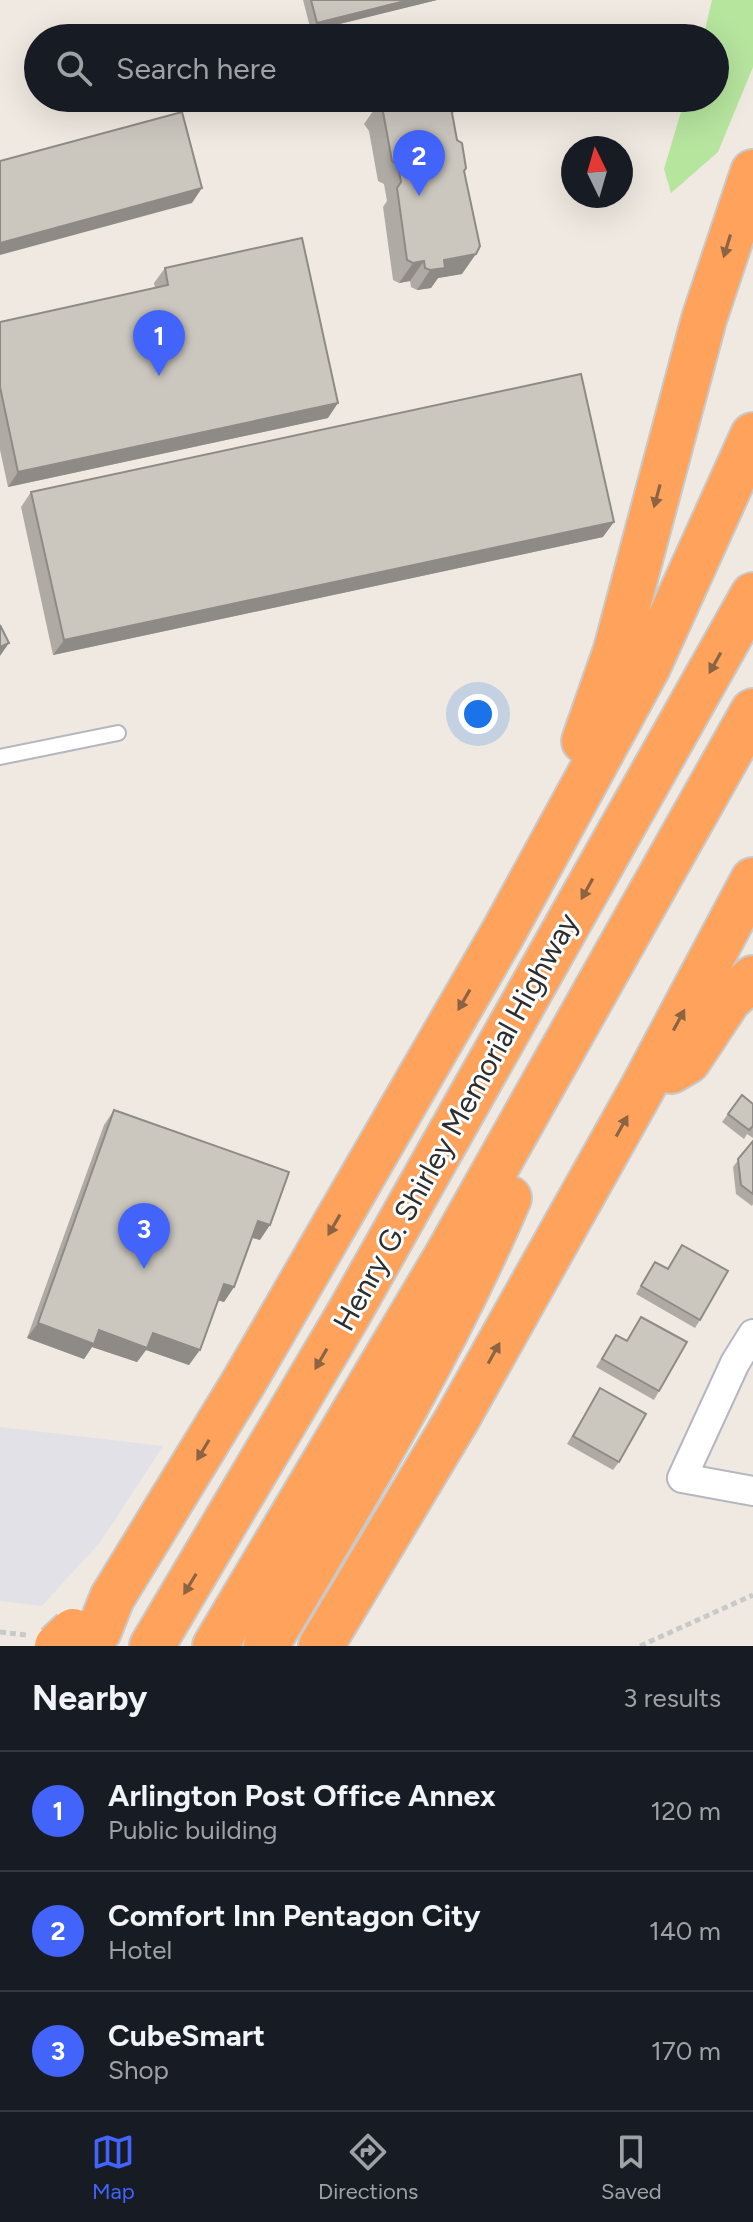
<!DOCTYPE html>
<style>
:root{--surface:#171b24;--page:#242831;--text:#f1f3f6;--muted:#9ea1a6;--line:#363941;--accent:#4264fb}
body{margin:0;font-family:Figtree,sans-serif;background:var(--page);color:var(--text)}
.compass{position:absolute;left:561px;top:136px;width:72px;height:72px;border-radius:50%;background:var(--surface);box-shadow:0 8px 32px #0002;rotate:355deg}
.you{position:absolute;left:478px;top:714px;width:28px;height:28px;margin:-20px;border:6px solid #fff;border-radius:50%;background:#1a73e8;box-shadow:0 0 0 12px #1a73e833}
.badge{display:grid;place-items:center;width:52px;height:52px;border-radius:50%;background:var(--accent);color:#fff;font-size:26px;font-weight:700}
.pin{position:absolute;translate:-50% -66px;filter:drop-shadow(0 2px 4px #0008)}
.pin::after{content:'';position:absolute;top:42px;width:28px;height:24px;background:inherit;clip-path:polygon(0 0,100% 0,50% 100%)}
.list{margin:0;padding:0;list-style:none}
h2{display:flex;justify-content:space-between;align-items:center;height:104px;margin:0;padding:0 32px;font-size:34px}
h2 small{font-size:26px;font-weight:400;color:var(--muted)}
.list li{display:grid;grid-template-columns:52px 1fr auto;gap:24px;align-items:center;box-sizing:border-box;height:120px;padding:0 32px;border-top:2px solid var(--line)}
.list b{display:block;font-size:30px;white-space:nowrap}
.list p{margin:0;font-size:26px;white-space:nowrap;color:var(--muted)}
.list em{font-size:26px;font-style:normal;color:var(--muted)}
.icon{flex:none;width:44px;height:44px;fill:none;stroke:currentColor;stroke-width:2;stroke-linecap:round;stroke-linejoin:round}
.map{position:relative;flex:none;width:753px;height:1646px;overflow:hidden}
.search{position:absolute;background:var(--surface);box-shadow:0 8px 32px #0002;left:24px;right:24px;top:24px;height:88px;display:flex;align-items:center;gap:20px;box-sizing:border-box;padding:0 28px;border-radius:44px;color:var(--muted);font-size:30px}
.sheet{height:464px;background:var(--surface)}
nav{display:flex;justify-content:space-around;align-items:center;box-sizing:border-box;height:112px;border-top:2px solid var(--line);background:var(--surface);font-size:22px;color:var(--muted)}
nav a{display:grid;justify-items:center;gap:4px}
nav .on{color:var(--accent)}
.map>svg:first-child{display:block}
.industrial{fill:#e3e1e8}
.green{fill:#b6e59e}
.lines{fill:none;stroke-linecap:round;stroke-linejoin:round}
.lane-casing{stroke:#b4b7c1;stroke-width:18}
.street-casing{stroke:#b4b7c1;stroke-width:32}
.highway-casing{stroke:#c9c9c9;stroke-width:48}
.path{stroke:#c9c9c9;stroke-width:5;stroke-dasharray:6 4;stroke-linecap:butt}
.lane{stroke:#fff;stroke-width:14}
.street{stroke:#fff;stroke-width:28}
.highway{stroke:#ffa35c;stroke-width:44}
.highway-bridge-casing{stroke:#c9c9c9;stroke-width:48;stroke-linecap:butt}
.highway-bridge{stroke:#ffa35c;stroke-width:44}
.wall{fill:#afaba4}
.shaded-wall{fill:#8e8b86}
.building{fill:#cbc7bf;stroke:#8e8b86;stroke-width:2}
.oneway{fill:#8c6343}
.labels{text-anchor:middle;stroke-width:6;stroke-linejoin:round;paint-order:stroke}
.street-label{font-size:30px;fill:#2e2e2e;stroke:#fff}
</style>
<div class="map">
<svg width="753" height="1646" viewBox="0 0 753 1646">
<rect width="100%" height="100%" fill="#efe9e1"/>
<path class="industrial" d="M 0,1427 L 163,1446 L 101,1541 L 42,1606 L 0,1601 Z"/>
<path class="green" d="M 712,0 L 753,0 L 753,67 L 718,152 L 671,193 L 664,169 L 685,98 L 715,98 L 715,38 L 703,38 Z"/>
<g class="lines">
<g class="lane-casing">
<path id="lane" d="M 0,757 L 118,733"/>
</g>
<g class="street-casing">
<path id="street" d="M 753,1334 L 735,1363 L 682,1478 L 753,1491"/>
</g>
<g class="highway-casing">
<path id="highway" d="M 584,741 L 616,650 L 704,319 L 753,172
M 671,1071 L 688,1061 L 729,999 L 753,978
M 99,1631 L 112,1598 L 245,1380 L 503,933 L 648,667 L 753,435
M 152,1646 L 348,1315 L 753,595
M 215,1646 L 446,1257 L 753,711
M 266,1646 C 353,1500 442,1355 509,1198
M 321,1646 L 456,1421 L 642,1089 L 753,880"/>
</g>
<path class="path" d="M 0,1632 L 26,1635
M 640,1646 L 753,1595"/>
<use href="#lane" class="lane"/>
<use href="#street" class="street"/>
<use href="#highway" class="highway"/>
<g class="highway-bridge-casing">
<path id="highway-bridge" d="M 57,1646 L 73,1631"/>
</g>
<use href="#highway-bridge" class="highway-bridge"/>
</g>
<path class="wall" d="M 303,0 L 437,0 L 311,31 Z
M 387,98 L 453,98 L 452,113 L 464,171 L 462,274 L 438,278 L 431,288 L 417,290 L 411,287 L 410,281 L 399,283 L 393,280 L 383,207 L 387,201 L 384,184 L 378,181 L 369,131 L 364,124 L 380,101 L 385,100 Z
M 165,268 L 328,418 L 8,487 L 0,450 L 0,322 L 155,288 L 154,283 Z
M 31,492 L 603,537 L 53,655 L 21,507 Z
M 742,1095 L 753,1104 L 753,1138 L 747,1134 L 744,1139 L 722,1122 Z
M 114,1110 L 260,1240 L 252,1238 L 234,1287 L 224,1302 L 218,1300 L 189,1365 L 146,1350 L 137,1362 L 92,1347 L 84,1359 L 27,1338 L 104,1125 Z
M 753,1141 L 753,1204 L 752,1206 L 736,1194 L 733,1167 Z
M 682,1245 L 700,1320 L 695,1328 L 636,1294 L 655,1262 L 667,1269 Z
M 641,1317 L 659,1391 L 654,1400 L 596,1367 L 616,1335 L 627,1340 Z
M 600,1388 L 619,1462 L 613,1470 L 567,1444 Z"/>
<path class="shaded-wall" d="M 409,0 L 437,0 L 311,31 L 317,23 Z
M 202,188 L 192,203 L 0,255 L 0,243 Z
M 476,254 L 462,274 L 438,278 L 431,288 L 417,290 L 430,270 L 444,260 Z
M 424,261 L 410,281 L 399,283 L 413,263 Z
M 338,403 L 328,418 L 8,487 L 18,472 Z
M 614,522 L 603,537 L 53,655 L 64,640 Z
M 9,643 L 0,656 L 0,647 Z
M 258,1221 L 270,1225 L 260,1240 L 248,1236 Z
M 224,1284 L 234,1287 L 224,1302 L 213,1299 Z
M 38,1323 L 99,1330 L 153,1333 L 200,1350 L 189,1365 L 146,1350 L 137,1362 L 92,1347 L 84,1359 L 27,1338 Z"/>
<path class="building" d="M 311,0 L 409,0 L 317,23 Z
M 393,98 L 453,98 L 454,109 L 452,113 L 457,140 L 462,143 L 466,168 L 464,171 L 480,246 L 476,254 L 444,260 L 445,268 L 430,270 L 425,268 L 424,261 L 413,263 L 407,260 L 397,188 L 401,182 L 398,165 L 392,161 L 383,112 L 378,105 L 380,101 L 393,99 Z
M 182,112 L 202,188 L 0,243 L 0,161 Z
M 302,238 L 338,403 L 18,472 L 0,387 L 0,322 L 168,285 L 165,268 Z
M 581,374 L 614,522 L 64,640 L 31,492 Z
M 0,625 L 9,643 L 0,647 Z
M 742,1095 L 753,1104 L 753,1126 L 749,1130 L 728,1114 Z
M 114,1110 L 289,1172 L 270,1225 L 258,1221 L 234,1287 L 224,1284 L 200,1350 L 153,1333 L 147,1348 L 99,1330 L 94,1344 L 38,1323 Z
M 753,1141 L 753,1194 L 741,1185 L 738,1159 Z
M 682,1245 L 728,1271 L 700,1320 L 641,1286 L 655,1262 L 668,1269 Z
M 641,1317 L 687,1342 L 659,1391 L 602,1359 L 616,1335 L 627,1341 Z
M 600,1388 L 646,1414 L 619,1462 L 573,1436 Z"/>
<defs><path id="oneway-solid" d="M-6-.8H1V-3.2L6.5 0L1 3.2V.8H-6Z" transform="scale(2)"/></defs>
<g class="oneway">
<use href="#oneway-solid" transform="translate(727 246) rotate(107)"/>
<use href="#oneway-solid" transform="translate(657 496) rotate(105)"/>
<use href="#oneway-solid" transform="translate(715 663) rotate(119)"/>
<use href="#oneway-solid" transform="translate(587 889) rotate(119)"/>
<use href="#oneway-solid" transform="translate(464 1000) rotate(120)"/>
<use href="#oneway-solid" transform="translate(679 1020) rotate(-62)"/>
<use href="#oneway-solid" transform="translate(622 1126) rotate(-61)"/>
<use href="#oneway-solid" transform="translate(334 1225) rotate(120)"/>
<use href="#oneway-solid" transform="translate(494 1353) rotate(-61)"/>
<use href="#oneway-solid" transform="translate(321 1359) rotate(120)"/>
<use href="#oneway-solid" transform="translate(203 1450) rotate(121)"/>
<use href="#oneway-solid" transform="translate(190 1584) rotate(121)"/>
</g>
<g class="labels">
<g class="street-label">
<text transform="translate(456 1122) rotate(-61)" y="10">Henry G. Shirley Memorial Highway</text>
</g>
</g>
</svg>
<svg class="compass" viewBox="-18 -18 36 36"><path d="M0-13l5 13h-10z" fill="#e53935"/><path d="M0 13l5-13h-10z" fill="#9ea1a6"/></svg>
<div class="you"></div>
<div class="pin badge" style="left:159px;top:376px">1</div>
<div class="pin badge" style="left:419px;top:196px">2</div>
<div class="pin badge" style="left:144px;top:1269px">3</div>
<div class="search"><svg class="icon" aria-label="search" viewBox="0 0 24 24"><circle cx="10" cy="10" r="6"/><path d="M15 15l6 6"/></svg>Search here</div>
</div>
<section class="sheet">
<h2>Nearby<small>3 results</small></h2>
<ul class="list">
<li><span class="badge">1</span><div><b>Arlington Post Office Annex</b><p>Public building</p></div><em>120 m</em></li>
<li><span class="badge">2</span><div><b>Comfort Inn Pentagon City</b><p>Hotel</p></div><em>140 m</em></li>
<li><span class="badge">3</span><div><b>CubeSmart</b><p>Shop</p></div><em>170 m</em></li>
</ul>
</section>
<nav>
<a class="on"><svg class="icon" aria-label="map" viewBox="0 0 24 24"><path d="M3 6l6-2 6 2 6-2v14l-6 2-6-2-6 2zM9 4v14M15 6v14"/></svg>Map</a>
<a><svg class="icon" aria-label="directions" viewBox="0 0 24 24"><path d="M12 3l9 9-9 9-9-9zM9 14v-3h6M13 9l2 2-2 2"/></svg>Directions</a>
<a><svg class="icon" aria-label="saved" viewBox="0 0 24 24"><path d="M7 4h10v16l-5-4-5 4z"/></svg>Saved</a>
</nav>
